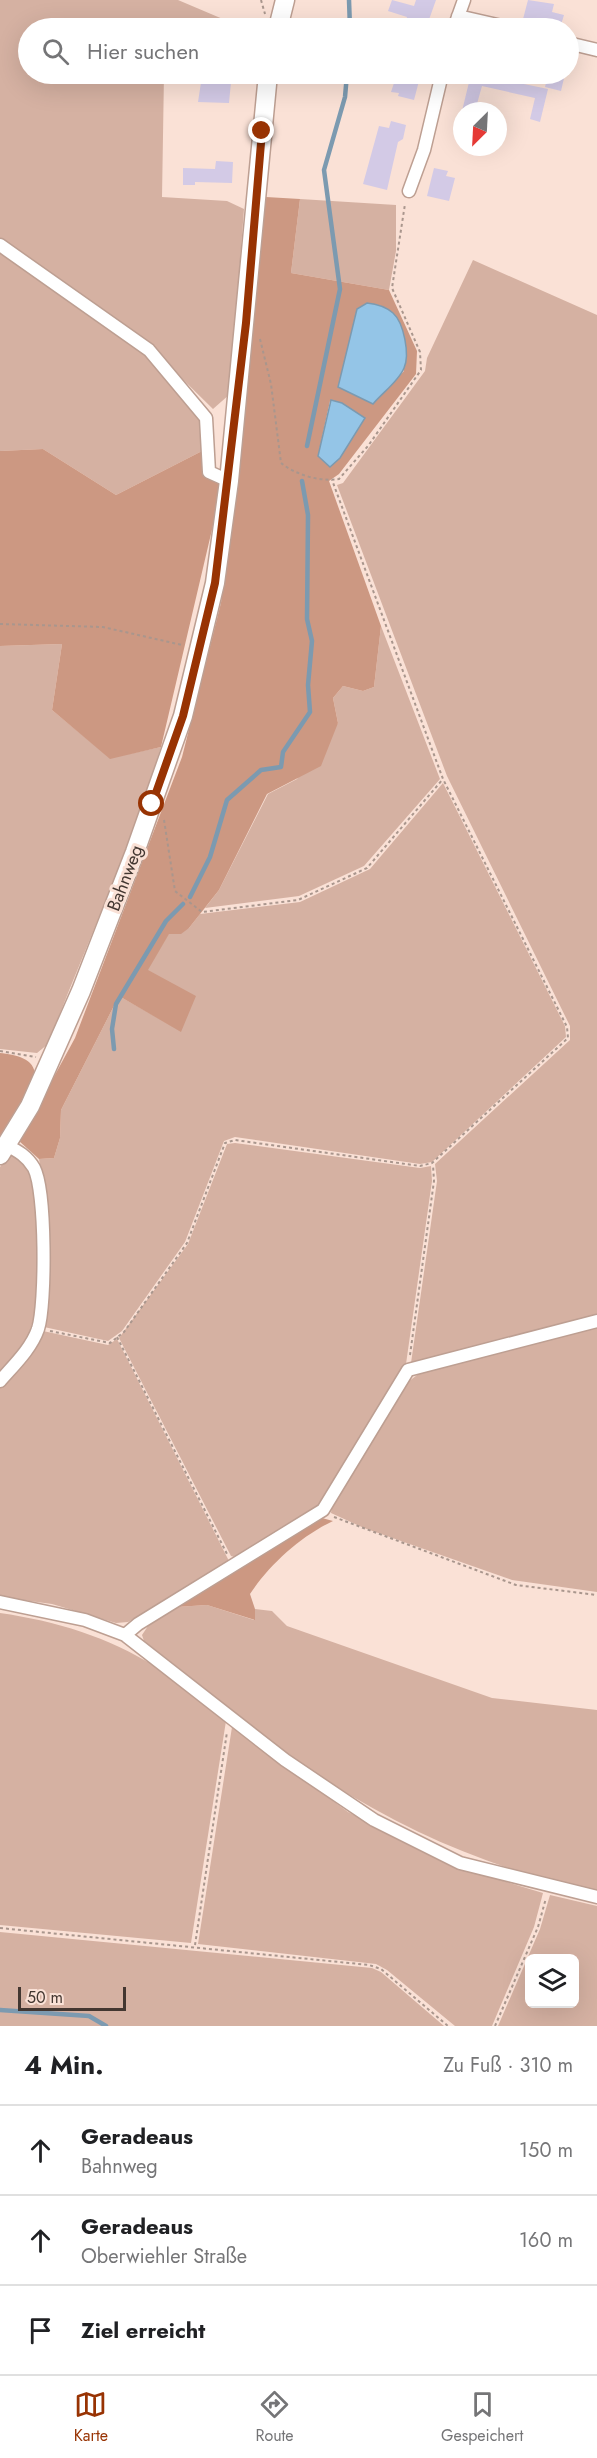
<!DOCTYPE html>
<html lang="de">
<meta charset="utf-8">
<style>
:root{--surface:#fff;--page:#f6f6f6;--text:#202124;--muted:#757577;--line:#e0e0e0;--accent:#983303}
body{margin:0;font-family:Jost,sans-serif;background:var(--page);color:var(--text)}
.controls{position:absolute;right:18px;bottom:18px;display:grid;overflow:hidden;border-radius:9px;box-shadow:0 6px 24px #0002}
.controls button{width:54px;height:54px;display:grid;place-items:center;padding:0;border:0;border-bottom:2px solid var(--line);background:var(--surface);color:var(--text);font:30px sans-serif}
.compass{position:absolute;left:453px;top:102px;width:54px;height:54px;border-radius:50%;background:var(--surface);box-shadow:0 6px 24px #0002;rotate:204deg}
.scale{position:absolute;left:18px;bottom:15px;width:108px;box-sizing:border-box;padding-left:6px;border:3px solid #433731;border-top:0;font-size:16px;line-height:21px;white-space:nowrap;color:#433731;-webkit-text-stroke:4px #fae1d6;paint-order:stroke}
.stop{position:absolute;width:18px;height:18px;margin:-14px;border:4px solid #983303;border-radius:50%;background:#fff}
.stop.end{background:#983303;border-color:#fff;box-shadow:0 2px 6px #0008}
.list{margin:0;padding:0;list-style:none}
h2{display:flex;justify-content:space-between;align-items:center;height:78px;margin:0;padding:0 24px;font-size:26px}
h2 small{font-size:20px;font-weight:400;color:var(--muted)}
.list li{display:grid;grid-template-columns:39px 1fr auto;gap:18px;align-items:center;box-sizing:border-box;height:90px;padding:0 24px;border-top:2px solid var(--line)}
.list b{display:block;font-size:22px;white-space:nowrap}
.list p{margin:0;font-size:20px;white-space:nowrap;color:var(--muted)}
.list em{font-size:20px;font-style:normal;color:var(--muted)}
.icon{flex:none;width:33px;height:33px;fill:none;stroke:currentColor;stroke-width:2;stroke-linecap:round;stroke-linejoin:round}
.map{position:relative;flex:none;width:597px;height:2026px;overflow:hidden}
.search{position:absolute;background:var(--surface);box-shadow:0 6px 24px #0002;left:18px;right:18px;top:18px;height:66px;display:flex;align-items:center;gap:15px;box-sizing:border-box;padding:0 21px;border-radius:33px;color:var(--muted);font-size:22px}
.sheet{height:348px;background:var(--surface)}
nav{display:flex;justify-content:space-around;align-items:center;box-sizing:border-box;height:84px;border-top:2px solid var(--line);background:var(--surface);font-size:16px;color:var(--muted)}
nav a{display:grid;justify-items:center;gap:3px}
nav .on{color:var(--accent)}
.map>svg:first-child{display:block}
.green{fill:#d5b1a2;fill-rule:evenodd}
.forest{fill:#cc9882;fill-rule:evenodd}
.water{fill:#94c5e7;stroke:#7c9ab0;stroke-width:1.5}
.lines{fill:none;stroke-linecap:round;stroke-linejoin:round}
.stream{stroke:#7c9ab0;stroke-width:4.5}
.building{fill:#d3cae6}
.minor-casing{stroke:#bd9f92;stroke-width:15}
.secondary-casing{stroke:#bd9f92;stroke-width:21}
.path{stroke:#a9968d;stroke-width:2;stroke-dasharray:3 3;stroke-linecap:butt}
.minor{stroke:#fff;stroke-width:12}
.secondary{stroke:#fff;stroke-width:18}
.route{stroke:#983303;stroke-width:8}
.labels{text-anchor:middle;stroke-width:6;stroke-linejoin:round;paint-order:stroke}
.street-label{font-size:18px;fill:#433731;stroke:#fae1d6}
</style>
<div class="map">
<svg width="597" height="2026" viewBox="0 0 597 2026">
<rect width="100%" height="100%" fill="#fae1d6"/>
<path class="green" d="M 0,0 L 178,0 L 244,28 L 28,28 L 28,74 L 164,74 L 162,197 L 227,201 L 244,209 L 230,394 L 213,409 L 156,353 L 0,242 Z
M 300,199 L 396,205 L 396,251 L 389,290 L 291,273 Z
M 0,249 L 149,356 L 200,416 L 204,450 L 116,495 L 43,449 L 0,451 Z
M 473,260 L 597,315 L 597,1317 L 411,1363 L 437,1181 L 435,1164 L 570,1040 L 570,1026 L 447,776 L 337,485 L 343,483 L 425,371 L 427,358 Z
M 381,626 L 440,779 L 364,866 L 299,896 L 205,908 L 219,890 L 268,794 L 297,779 L 338,723 L 333,698 L 343,686 L 363,691 L 374,687 Z
M 62,644 L 52,710 L 110,758 L 161,747 L 134,831 L 68,993 L 48,1044 L 37,1053 L 0,1049 L 0,646 Z
M 443,783 L 565,1026 L 566,1037 L 432,1162 L 420,1164 L 235,1137 L 224,1141 L 185,1242 L 122,1331 L 108,1341 L 44,1327 L 46,1201 L 39,1159 L 54,1158 L 60,1138 L 61,1110 L 119,996 L 181,1031 L 147,970 L 169,933 L 189,928 L 200,914 L 300,902 L 370,869 Z
M 235,1143 L 420,1168 L 431,1166 L 432,1181 L 406,1364 L 326,1499 L 312,1512 L 238,1558 L 231,1556 L 119,1338 L 188,1244 L 227,1144 Z
M 9,1155 L 20,1157 L 33,1181 L 37,1206 L 38,1304 L 27,1340 L 0,1372 L 0,1167 Z
M 597,1324 L 597,1592 L 512,1580 L 364,1528 L 331,1513 L 332,1506 L 404,1385 L 425,1369 Z
M 43,1331 L 108,1345 L 117,1339 L 230,1563 L 128,1622 L 116,1623 L 52,1604 L 0,1597 L 0,1388 Z
M 207,1605 L 254,1620 L 255,1609 L 272,1611 L 287,1626 L 492,1698 L 597,1710 L 597,1892 C 501,1872 412,1835 329,1782 C 265,1740 206,1688 144,1641 L 142,1635 L 150,1623 L 176,1607 Z
M 0,1613 C 56,1621 108,1637 156,1667 C 181,1683 203,1704 226,1721 L 191,1943 L 0,1925 Z
M 232,1727 L 348,1812 L 460,1868 L 543,1893 L 534,1927 L 492,2026 L 455,2026 L 387,1970 L 376,1964 L 198,1944 Z
M 550,1895 L 597,1906 L 597,2026 L 498,2026 L 540,1929 ZM 530,1958 L 574,1958 L 574,2004 L 530,2004 Z
M 0,1932 L 372,1968 L 381,1972 L 444,2026 L 0,2026 Z"/>
<path class="forest" d="M 266,197 L 300,199 L 291,273 L 389,290 L 417,351 L 416,374 L 339,474 L 329,481 L 381,626 L 374,687 L 363,691 L 343,686 L 333,698 L 338,723 L 321,766 L 267,794 L 219,890 L 189,928 L 181,934 L 169,934 L 148,970 L 196,996 L 181,1032 L 119,996 L 61,1110 L 60,1138 L 54,1158 L 39,1159 L 19,1141 L 75,1038 L 182,757 L 221,603 L 243,428 ZM 357,309 L 404,371 L 373,404 L 338,387 ZM 330,401 L 364,418 L 352,436 L 318,456 Z
M 43,449 L 116,495 L 204,450 L 207,473 L 222,487 L 161,747 L 110,759 L 52,710 L 62,644 L 0,646 L 0,451 Z
M 0,1053 C 16,1055 37,1058 35,1079 L 0,1136 Z
M 322,1518 L 333,1521 C 301,1536 269,1565 250,1594 L 255,1609 L 255,1620 L 207,1605 L 176,1607 Z"/>
<path class="water" d="M 367,303 C 377,304 385,306 393,313 C 404,323 410,355 404,368 C 399,381 382,393 373,404 L 338,387 L 357,309 Z
M 331,400 L 342,403 L 365,418 L 340,458 L 330,467 L 318,456 Z"/>
<g class="lines">
<path class="stream" d="M 349,0 L 350,28
M 307,446 L 340,289 L 324,170 L 345,97 L 347,74
M 190,897 L 210,857 L 227,800 L 261,770 L 281,767 L 283,752 L 310,712 L 308,685 L 312,641 L 307,619 L 308,515 L 302,481
M 114,1049 L 112,1029 L 116,1004 L 166,921 L 183,904
M 0,2010 L 89,2016 L 106,2026"/>
</g>
<path class="building" d="M 392,0 L 414,6 L 416,0 L 436,0 L 426,28 L 404,28 L 407,17 L 388,11 Z
M 528,0 L 554,4 L 552,12 L 564,15 L 560,28 L 548,28 L 548,26 L 523,19 Z
M 397,74 L 409,74 L 408,78 L 419,81 L 414,100 L 398,96 L 399,93 L 391,92 Z
M 471,74 L 521,74 L 519,83 L 548,89 L 540,122 L 530,119 L 535,98 L 482,86 L 475,111 L 462,111 Z
M 548,74 L 565,74 L 561,91 L 545,87 Z
M 202,76 L 231,82 L 229,103 L 198,102 Z
M 391,121 L 406,125 L 403,139 L 398,142 L 387,190 L 363,184 L 379,126 L 389,128 Z
M 216,161 L 233,162 L 232,183 L 195,182 L 195,185 L 183,185 L 183,168 L 215,169 Z
M 434,168 L 448,171 L 446,176 L 455,178 L 449,201 L 427,196 Z"/>
<g class="lines">
<g class="minor-casing">
<path id="minor" d="M 458,16 L 510,28
M 454,28 L 464,0
M 568,43 L 597,50
M 409,191 L 424,150 L 442,74
M 0,245 L 149,350 L 206,418 L 209,472 L 229,481
M 0,1381 C 14,1365 31,1349 38,1329 C 46,1304 46,1191 34,1168 C 27,1156 18,1151 6,1145
M 0,1602 L 85,1620 L 125,1635 L 285,1760 L 374,1820 L 460,1863 L 597,1897
M 125,1635 L 138,1624 L 323,1510 L 408,1370 L 597,1321"/>
</g>
<g class="secondary-casing">
<path id="secondary" d="M 278,28 L 285,0
M 0,1155 L 30,1106 L 81,991 L 135,852 L 183,716 L 215,583 L 229,481 L 268,74"/>
</g>
<path class="path" d="M 261,0 L 265,14
M 260,339 L 271,384 L 281,463 C 296,475 320,482 339,479 L 368,446 L 421,370 L 420,352 L 392,288 L 405,204
M 0,624 L 103,627 L 182,645
M 164,820 L 175,891 L 202,912 L 298,900 L 367,868 L 443,779
M 0,1051 L 36,1057
M 50,1331 L 110,1343 L 124,1332 L 187,1243 L 225,1143 L 235,1140 L 420,1166 L 432,1163 L 568,1038 L 567,1027 L 443,779 L 332,480
M 117,1337 L 227,1554
M 410,1355 L 434,1181 L 433,1165
M 334,1517 L 516,1585 L 597,1595
M 0,1928 L 369,1965 L 381,1969 L 448,2026
M 195,1945 L 227,1732
M 495,2026 L 538,1927 L 546,1898"/>
<use href="#minor" class="minor"/>
<use href="#secondary" class="secondary"/>
</g>
<g class="lines">
<path class="route" d="M 152,804 L 183,716 L 215,583 L 246,323 L 262,131"/>
</g>
<g class="labels">
<g class="street-label">
<text transform="translate(125 878) rotate(-69)" y="6">Bahnweg</text>
</g>
</g>
</svg>
<div class="controls">
<button><svg class="icon" aria-label="layers" viewBox="0 0 24 24"><path d="M12 4l9 5-9 5-9-5zM3 14l9 5 9-5"/></svg></button>
</div>
<svg class="compass" viewBox="-18 -18 36 36"><path d="M0-13l5 13h-10z" fill="#e53935"/><path d="M0 13l5-13h-10z" fill="#757577"/></svg>
<div class="scale">50 m</div>
<div class="stop" style="left:152px;top:804px"></div>
<div class="stop end" style="left:262px;top:131px"></div>
<div class="search"><svg class="icon" aria-label="search" viewBox="0 0 24 24"><circle cx="10" cy="10" r="6"/><path d="M15 15l6 6"/></svg>Hier suchen</div>
</div>
<section class="sheet">
<h2>4 Min.<small>Zu Fuß · 310 m</small></h2>
<ul class="list">
<li><svg class="icon" aria-label="ahead" viewBox="0 0 24 24"><path d="M12 20V5M6 11l6-6 6 6"/></svg><div><b>Geradeaus</b><p>Bahnweg</p></div><em>150 m</em></li>
<li><svg class="icon" aria-label="ahead" viewBox="0 0 24 24"><path d="M12 20V5M6 11l6-6 6 6"/></svg><div><b>Geradeaus</b><p>Oberwiehler Straße</p></div><em>160 m</em></li>
<li><svg class="icon" aria-label="arrive" viewBox="0 0 24 24"><path d="M6 21V4h12l-3 4 3 4H6"/></svg><div><b>Ziel erreicht</b></div></li>
</ul>
</section>
<nav>
<a class="on"><svg class="icon" aria-label="map" viewBox="0 0 24 24"><path d="M3 6l6-2 6 2 6-2v14l-6 2-6-2-6 2zM9 4v14M15 6v14"/></svg>Karte</a>
<a><svg class="icon" aria-label="directions" viewBox="0 0 24 24"><path d="M12 3l9 9-9 9-9-9zM9 14v-3h6M13 9l2 2-2 2"/></svg>Route</a>
<a><svg class="icon" aria-label="saved" viewBox="0 0 24 24"><path d="M7 4h10v16l-5-4-5 4z"/></svg>Gespeichert</a>
</nav>
